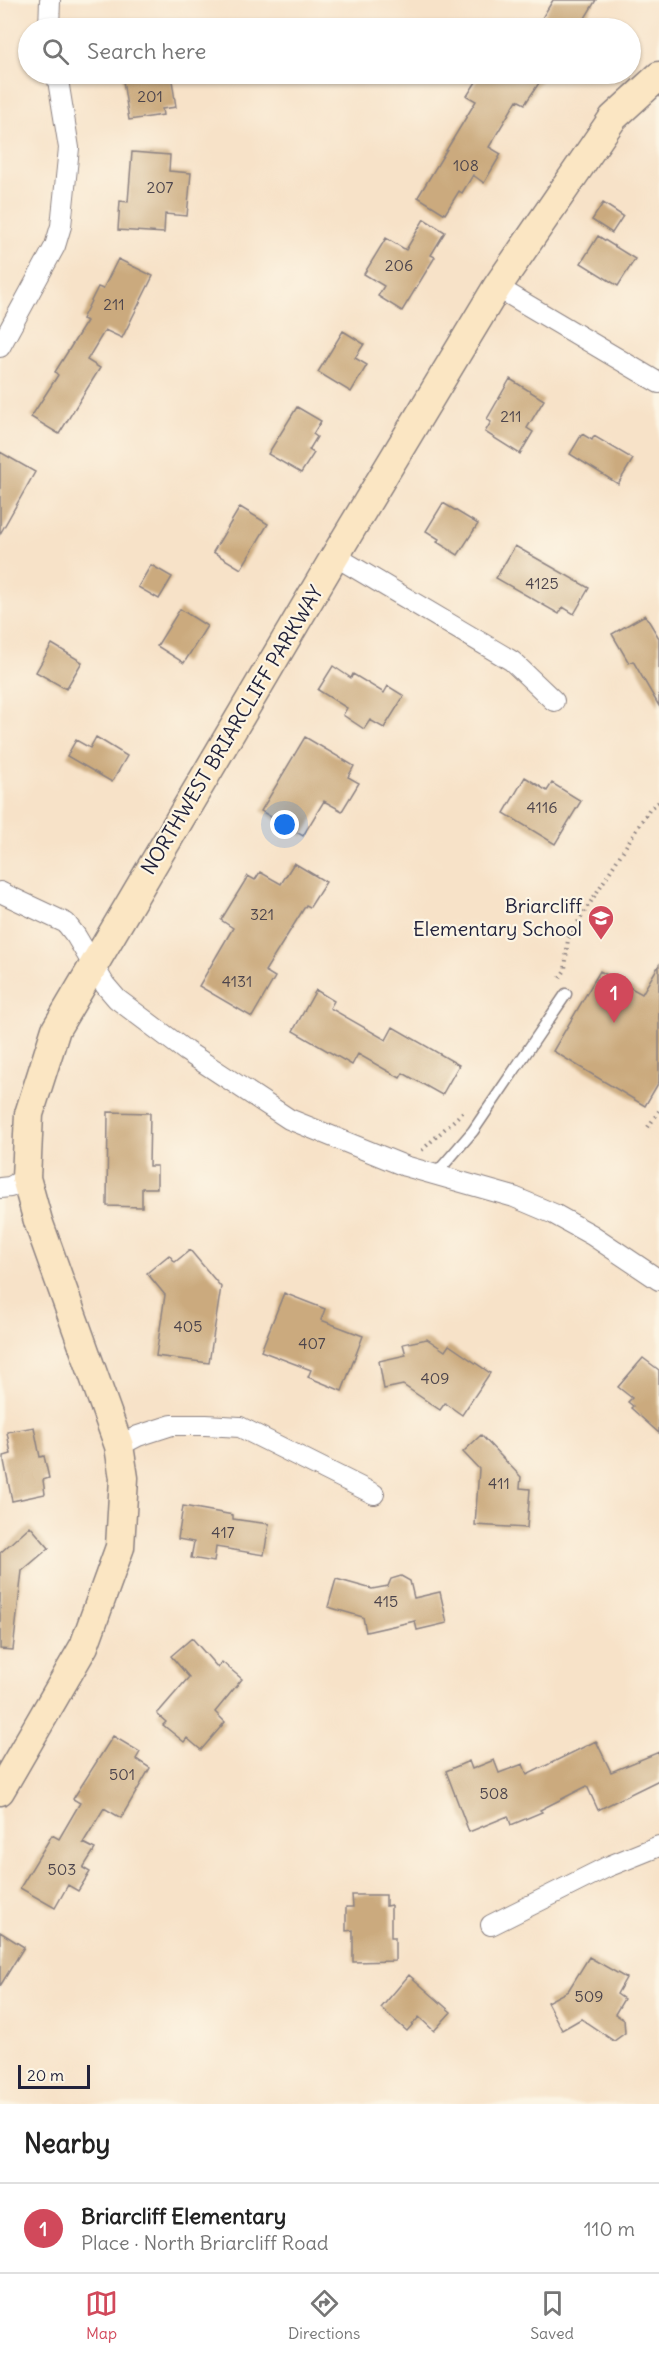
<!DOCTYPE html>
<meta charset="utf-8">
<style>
:root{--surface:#fff;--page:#f2f2f2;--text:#222;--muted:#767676;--line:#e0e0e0;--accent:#d1495b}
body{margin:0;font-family:Delius,sans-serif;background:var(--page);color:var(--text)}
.scale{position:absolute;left:18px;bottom:15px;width:72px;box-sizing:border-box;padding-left:6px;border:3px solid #22223b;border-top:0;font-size:16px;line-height:21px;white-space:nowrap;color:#22223b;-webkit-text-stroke:4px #fcf5e5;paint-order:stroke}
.you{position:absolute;left:285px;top:825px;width:21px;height:21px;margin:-15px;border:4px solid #fff;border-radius:50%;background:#1a73e8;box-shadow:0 0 0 9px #1a73e833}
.badge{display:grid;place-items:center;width:39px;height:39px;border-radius:50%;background:var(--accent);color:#fff;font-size:20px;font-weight:700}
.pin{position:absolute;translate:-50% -50px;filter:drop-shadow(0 2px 3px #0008)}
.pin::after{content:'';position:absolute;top:32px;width:21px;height:18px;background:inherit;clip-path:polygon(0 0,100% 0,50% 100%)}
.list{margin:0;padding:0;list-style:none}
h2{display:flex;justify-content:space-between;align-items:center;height:78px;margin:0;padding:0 24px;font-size:26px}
h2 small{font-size:20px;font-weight:400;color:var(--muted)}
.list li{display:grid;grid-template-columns:39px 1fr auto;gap:18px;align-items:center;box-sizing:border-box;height:90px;padding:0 24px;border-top:2px solid var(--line)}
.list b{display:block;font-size:22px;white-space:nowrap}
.list p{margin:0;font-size:20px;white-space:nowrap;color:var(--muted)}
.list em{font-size:20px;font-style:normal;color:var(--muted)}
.icon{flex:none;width:33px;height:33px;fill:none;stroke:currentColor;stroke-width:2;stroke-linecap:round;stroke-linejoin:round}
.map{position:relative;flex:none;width:659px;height:2104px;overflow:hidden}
.search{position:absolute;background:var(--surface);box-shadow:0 2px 4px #0004;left:18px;right:18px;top:18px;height:66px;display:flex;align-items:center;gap:15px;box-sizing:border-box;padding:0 21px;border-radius:33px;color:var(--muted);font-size:22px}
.sheet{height:168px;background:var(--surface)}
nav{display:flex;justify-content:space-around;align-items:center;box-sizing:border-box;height:84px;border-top:2px solid var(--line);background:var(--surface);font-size:16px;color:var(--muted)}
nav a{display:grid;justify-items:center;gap:3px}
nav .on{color:var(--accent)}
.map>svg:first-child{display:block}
.building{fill:#cbaa7e}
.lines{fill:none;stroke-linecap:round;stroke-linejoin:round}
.lane-casing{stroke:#8c8282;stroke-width:13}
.street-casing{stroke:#8c8282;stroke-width:22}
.secondary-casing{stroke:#8c8282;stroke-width:31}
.path{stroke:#8c8282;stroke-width:4;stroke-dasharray:1.5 4.5;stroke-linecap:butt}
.lane{stroke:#fff;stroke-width:10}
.street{stroke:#fff;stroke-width:20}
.secondary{stroke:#fbe6c3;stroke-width:28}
.labels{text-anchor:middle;stroke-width:4.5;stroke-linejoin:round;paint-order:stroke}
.number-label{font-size:16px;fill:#4c444c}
.street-label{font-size:20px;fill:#22223b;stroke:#fcf5e5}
.poi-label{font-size:20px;fill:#22223b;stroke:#fcf5e5;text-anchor:end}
</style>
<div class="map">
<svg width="659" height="2104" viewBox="0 0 659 2104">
<rect width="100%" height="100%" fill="#fcf5e5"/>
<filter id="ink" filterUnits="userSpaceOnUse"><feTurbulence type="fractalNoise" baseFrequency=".0167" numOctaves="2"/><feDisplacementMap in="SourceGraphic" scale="12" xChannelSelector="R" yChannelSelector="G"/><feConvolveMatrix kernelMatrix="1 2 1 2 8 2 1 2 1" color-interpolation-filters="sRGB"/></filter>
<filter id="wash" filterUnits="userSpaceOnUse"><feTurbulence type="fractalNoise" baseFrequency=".008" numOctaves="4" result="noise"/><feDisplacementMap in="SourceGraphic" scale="24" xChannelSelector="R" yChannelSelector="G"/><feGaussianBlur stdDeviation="1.35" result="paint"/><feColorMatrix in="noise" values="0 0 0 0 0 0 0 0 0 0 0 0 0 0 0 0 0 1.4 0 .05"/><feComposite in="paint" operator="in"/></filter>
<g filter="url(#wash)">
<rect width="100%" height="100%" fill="#f7e2c8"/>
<g id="blocks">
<path class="building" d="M 553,0 L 596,0 L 579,28 L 536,28 Z
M 122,74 L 171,74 L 176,107 L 162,109 L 163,115 L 129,120 Z
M 481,74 L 545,74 L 525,104 L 517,100 L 489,147 L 501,154 L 484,183 L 473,175 L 462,193 L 459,191 L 445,214 L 418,197 L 476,101 L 467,96 Z
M 132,152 L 170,155 L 169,171 L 191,173 L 187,216 L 165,214 L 164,233 L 118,230 L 120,201 L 128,202 Z
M 603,203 L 623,216 L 612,233 L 592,220 Z
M 424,219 L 445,232 L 431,255 L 435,257 L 402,311 L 378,296 L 384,286 L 364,274 L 386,238 L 406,250 Z
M 598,236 L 635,259 L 618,286 L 581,263 Z
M 118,259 L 153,276 L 122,338 L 105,330 L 87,360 L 100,368 L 59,434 L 31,417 L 58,375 L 55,372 L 87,321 L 82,319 L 98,287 L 103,289 Z
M 343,331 L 364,344 L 355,358 L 367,365 L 351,392 L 318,372 Z
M 510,379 L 544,400 L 527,428 L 533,432 L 520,454 L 485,432 L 491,422 L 487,419 Z
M 297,407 L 321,421 L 313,434 L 317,437 L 309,450 L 314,453 L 301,473 L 268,454 Z
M 582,434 L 592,440 L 594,436 L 633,459 L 618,484 L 570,454 Z
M 0,452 L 35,472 L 0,534 Z
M 443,503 L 478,524 L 458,555 L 437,542 L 439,539 L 426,531 Z
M 240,507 L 268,524 L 241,569 L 213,552 Z
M 515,546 L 589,588 L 574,614 L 563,607 L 559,614 L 496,578 Z
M 151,565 L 172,577 L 159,599 L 138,587 Z
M 180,609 L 207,626 L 184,663 L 157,646 Z
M 645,615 L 659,638 L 659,706 L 633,661 L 629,663 L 612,634 Z
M 52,644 L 82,662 L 66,689 L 36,672 Z
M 333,666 L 351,678 L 353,674 L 384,693 L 388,686 L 404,696 L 384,728 L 370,720 L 364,729 L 343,715 L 347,708 L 318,690 Z
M 96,737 L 127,756 L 112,782 L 67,756 L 76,740 L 90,748 Z
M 305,737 L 354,766 L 348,777 L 359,783 L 342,811 L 324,801 L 303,836 L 261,811 Z
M 525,777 L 547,791 L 552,783 L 581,801 L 555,844 L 504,813 Z
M 294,863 L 326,882 L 310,907 L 306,905 L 265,971 L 275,977 L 252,1017 L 199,986 L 233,928 L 221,920 L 248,876 L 255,880 L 260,872 L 281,884 Z
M 659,965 L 659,1082 L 645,1106 L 553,1051 L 600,971 L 642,994 Z
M 316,990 L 334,1001 L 330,1008 L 386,1040 L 393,1027 L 459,1065 L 442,1095 L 403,1073 L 400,1078 L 358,1054 L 352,1065 L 293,1031 Z
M 108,1112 L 150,1113 L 149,1166 L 157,1166 L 157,1188 L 142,1188 L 142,1207 L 107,1206 Z
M 190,1250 L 221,1287 L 209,1363 L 156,1356 L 165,1295 L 147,1273 L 169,1255 L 175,1262 Z
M 284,1293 L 325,1309 L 321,1320 L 363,1336 L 342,1391 L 308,1377 L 311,1370 L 261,1351 Z
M 427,1339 L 445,1351 L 449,1345 L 490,1373 L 462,1415 L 445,1403 L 440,1410 L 403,1385 L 384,1389 L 379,1361 L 406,1355 L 403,1344 Z
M 643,1358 L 659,1370 L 659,1433 L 631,1408 L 633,1406 L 628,1402 L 632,1398 L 618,1387 Z
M 34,1427 L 40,1457 L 44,1456 L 49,1478 L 43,1480 L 45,1494 L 12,1501 L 4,1461 L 4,1456 L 11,1454 L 7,1432 Z
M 481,1435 L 521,1477 L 520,1488 L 530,1489 L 527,1528 L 475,1525 L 479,1469 L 463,1452 Z
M 183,1506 L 233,1515 L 233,1519 L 269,1524 L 264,1555 L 216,1547 L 214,1562 L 191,1558 L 194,1542 L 178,1539 Z
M 30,1526 L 49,1548 L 22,1571 L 13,1650 L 0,1649 L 0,1553 Z
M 401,1576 L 410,1581 L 414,1598 L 440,1592 L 447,1623 L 417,1630 L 415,1621 L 366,1632 L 363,1617 L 328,1607 L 336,1579 L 372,1589 L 388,1586 L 391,1579 Z
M 192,1638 L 218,1668 L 222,1662 L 242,1679 L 215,1712 L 225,1722 L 201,1750 L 187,1738 L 184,1742 L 163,1725 L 166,1722 L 157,1714 L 189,1677 L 171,1656 Z
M 113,1736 L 140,1752 L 136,1759 L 150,1768 L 121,1818 L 104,1808 L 83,1843 L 95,1849 L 83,1868 L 90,1872 L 78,1891 L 68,1885 L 55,1908 L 20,1888 L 52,1835 L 59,1839 L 80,1803 L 73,1799 Z
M 596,1741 L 611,1772 L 659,1752 L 659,1780 L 598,1810 L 587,1786 L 540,1810 L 542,1812 L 511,1825 L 508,1816 L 469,1832 L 446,1771 L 469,1761 L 472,1769 L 494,1760 L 499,1773 L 523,1764 L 527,1775 Z
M 352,1895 L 386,1895 L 386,1906 L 391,1905 L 391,1937 L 395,1937 L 395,1961 L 353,1962 L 353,1930 L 346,1931 L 346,1907 L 353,1907 Z
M 0,1932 L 24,1947 L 0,1986 Z
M 589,1957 L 626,1978 L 617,1994 L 624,1999 L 615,2014 L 624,2020 L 625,2033 L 614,2041 L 581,2019 L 562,2030 L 547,2002 L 568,1991 Z
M 409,1975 L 451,2012 L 434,2031 L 419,2017 L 407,2031 L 381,2008 Z"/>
</g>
</g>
<g filter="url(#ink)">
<use href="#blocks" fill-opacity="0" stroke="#8c8282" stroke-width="1.5"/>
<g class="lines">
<g class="lane-casing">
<path id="lane" d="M 435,1175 L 473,1131 L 566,994"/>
</g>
<g class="street-casing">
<path id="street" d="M 49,28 L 50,0
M 497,287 L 659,383
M 0,347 L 55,246 L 61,226 L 69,148 L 57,74
M 335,556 L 512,661 L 554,701
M 0,892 L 66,923 L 76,936 L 105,985 L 117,999 L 186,1051 L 289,1119 L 405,1166 L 514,1197 L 554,1214 L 592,1235 L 659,1280
M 0,1188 L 10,1187 L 26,1178
M 119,1446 L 138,1436 L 172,1425 L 206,1425 L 240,1427 L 374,1494
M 491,1925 L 607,1867 L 659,1846"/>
</g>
<g class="secondary-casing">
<path id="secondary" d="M 0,1791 L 84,1646 L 120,1547 L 124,1478 L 119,1446 L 38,1221 L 26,1178 L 29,1114 L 56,1029 L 335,556 L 497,287 L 613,118 L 659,76"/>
</g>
<path class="path" d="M 560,978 L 565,970 L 568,938 L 650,808 L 659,802
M 648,1127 L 659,1111
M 422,1150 L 463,1112"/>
<use href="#lane" class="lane"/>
<use href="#street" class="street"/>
<use href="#secondary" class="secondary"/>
</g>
</g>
<defs>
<g id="school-pin" transform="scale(1.35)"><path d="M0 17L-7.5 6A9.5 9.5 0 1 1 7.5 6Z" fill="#d1495b" stroke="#fcf5e5"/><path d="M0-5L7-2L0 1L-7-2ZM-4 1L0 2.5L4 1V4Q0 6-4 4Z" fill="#fff"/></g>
</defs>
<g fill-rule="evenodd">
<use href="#school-pin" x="601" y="918"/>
</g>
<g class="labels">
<g class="number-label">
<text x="150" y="102">201</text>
<text x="466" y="171">108</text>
<text x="160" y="193">207</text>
<text x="399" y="271">206</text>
<text x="114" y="310">211</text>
<text x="511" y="422">211</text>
<text x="542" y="589">4125</text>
<text x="542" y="813">4116</text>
<text x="262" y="920">321</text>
<text x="237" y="987">4131</text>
<text x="188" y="1332">405</text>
<text x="312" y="1349">407</text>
<text x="435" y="1384">409</text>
<text x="499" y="1489">411</text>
<text x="223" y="1538">417</text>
<text x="386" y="1607">415</text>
<text x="122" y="1780">501</text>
<text x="494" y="1799">508</text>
<text x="62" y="1875">503</text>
<text x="589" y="2002">509</text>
</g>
<g class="street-label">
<text transform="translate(232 730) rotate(-59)" y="7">NORTHWEST BRIARCLIFF PARKWAY</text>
</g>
<g class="poi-label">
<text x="582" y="913">Briarcliff<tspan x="582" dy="23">Elementary School</tspan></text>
</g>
</g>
</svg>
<div class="scale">20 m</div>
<div class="you"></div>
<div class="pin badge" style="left:614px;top:1023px">1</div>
<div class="search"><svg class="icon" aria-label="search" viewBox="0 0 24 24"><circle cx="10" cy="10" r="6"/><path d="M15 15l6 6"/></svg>Search here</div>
</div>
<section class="sheet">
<h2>Nearby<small></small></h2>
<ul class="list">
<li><span class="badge">1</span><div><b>Briarcliff Elementary</b><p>Place · North Briarcliff Road</p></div><em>110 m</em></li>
</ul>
</section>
<nav>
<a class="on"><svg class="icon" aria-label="map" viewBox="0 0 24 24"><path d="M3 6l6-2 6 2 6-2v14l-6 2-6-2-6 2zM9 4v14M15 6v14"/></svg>Map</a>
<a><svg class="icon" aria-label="directions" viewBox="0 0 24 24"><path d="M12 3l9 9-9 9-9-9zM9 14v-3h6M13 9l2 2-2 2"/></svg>Directions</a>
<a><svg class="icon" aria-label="saved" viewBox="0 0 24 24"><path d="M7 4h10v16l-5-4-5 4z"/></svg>Saved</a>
</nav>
